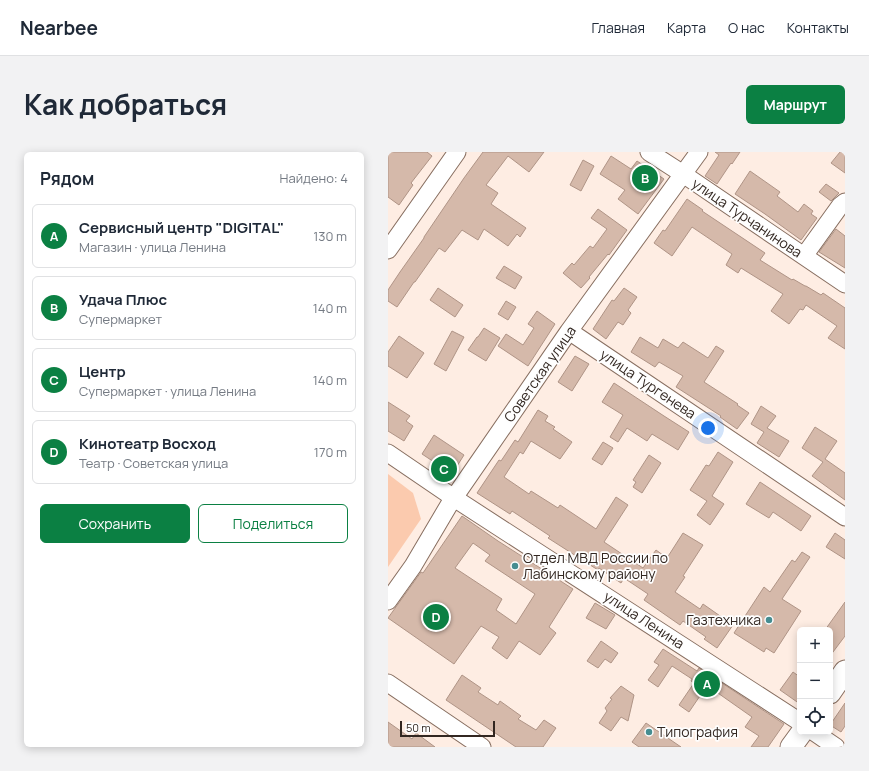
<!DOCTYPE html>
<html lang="ru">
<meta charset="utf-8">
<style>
:root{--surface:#fff;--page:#f2f2f3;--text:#1f2937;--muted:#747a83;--line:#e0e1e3;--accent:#0b8043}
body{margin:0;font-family:Manrope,sans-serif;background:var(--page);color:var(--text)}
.controls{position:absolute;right:12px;bottom:12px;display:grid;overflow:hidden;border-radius:6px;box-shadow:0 2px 10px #0003}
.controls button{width:36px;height:36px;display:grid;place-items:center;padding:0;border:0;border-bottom:1px solid var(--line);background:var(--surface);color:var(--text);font:20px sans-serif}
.scale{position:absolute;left:12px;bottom:10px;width:95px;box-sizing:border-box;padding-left:4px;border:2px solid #322721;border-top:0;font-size:11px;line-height:14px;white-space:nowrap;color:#322721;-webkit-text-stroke:3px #fefefe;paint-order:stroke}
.you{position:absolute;left:320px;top:276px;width:14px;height:14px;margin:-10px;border:3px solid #fff;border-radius:50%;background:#1a73e8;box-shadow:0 0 0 6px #1a73e833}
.badge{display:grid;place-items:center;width:26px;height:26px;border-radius:50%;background:var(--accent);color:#fff;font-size:13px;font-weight:700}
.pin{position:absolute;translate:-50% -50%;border:2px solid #fff;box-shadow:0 1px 4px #0006}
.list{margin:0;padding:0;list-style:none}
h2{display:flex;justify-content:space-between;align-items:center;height:52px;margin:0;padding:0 16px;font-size:17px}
h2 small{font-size:13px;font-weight:400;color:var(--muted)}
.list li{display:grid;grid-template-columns:26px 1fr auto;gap:12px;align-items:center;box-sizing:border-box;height:64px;margin:0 8px 8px;padding:0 8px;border:1px solid var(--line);border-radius:6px}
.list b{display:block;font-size:15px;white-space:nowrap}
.list p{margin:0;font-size:13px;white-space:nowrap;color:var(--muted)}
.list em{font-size:13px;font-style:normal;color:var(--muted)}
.actions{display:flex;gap:8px;padding:12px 16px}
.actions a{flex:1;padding:9px 0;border:1px solid var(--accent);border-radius:6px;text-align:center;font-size:14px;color:var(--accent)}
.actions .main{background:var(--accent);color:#fff}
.icon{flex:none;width:22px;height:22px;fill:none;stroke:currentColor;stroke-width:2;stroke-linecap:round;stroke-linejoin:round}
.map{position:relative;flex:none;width:457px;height:595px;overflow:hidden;border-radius:6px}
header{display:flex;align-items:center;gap:24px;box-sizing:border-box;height:56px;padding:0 20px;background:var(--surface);border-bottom:1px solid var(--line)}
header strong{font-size:19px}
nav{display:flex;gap:22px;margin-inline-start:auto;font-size:14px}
.intro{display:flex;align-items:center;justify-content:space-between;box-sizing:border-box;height:96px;padding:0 24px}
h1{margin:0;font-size:28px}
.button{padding:10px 18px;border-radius:6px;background:var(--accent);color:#fff;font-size:14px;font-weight:700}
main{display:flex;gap:24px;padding:0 24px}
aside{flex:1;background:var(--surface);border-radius:6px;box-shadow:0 2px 10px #0003}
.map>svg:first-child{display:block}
.green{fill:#fbcaae}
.building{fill:#d5b9aa;stroke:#af9486;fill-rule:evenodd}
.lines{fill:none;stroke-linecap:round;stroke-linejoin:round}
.minor-casing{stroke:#886f61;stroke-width:19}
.major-casing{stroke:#886f61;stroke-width:23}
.minor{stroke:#fff;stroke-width:17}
.major{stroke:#fff;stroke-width:21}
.poi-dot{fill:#458d91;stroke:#fefefe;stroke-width:1.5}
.labels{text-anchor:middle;stroke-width:3.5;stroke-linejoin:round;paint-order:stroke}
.street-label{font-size:14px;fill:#322721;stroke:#fefefe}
.poi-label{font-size:14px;fill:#322721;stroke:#fefefe;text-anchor:start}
</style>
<header>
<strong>Nearbee</strong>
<nav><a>Главная</a><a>Карта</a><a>О нас</a><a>Контакты</a></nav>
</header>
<div class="intro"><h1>Как добраться</h1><a class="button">Маршрут</a></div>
<main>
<aside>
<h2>Рядом<small>Найдено: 4</small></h2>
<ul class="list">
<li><span class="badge">A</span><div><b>Сервисный центр &quot;DIGITAL&quot;</b><p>Магазин · улица Ленина</p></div><em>130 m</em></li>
<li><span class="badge">B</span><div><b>Удача Плюс</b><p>Супермаркет</p></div><em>140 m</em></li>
<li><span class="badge">C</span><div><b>Центр</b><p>Супермаркет · улица Ленина</p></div><em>140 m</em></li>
<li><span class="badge">D</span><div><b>Кинотеатр Восход</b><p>Театр · Советская улица</p></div><em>170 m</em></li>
</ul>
<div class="actions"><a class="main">Сохранить</a><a>Поделиться</a></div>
</aside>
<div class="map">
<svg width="457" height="595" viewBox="0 0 457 595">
<rect width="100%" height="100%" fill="#feede3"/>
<path class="green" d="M 0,322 L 25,341 L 33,367 L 0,415 Z"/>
<path class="building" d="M 0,0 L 39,0 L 44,4 L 23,31 L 25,33 L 11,53 L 0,45 Z
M 95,0 L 156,0 L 141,20 L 120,4 L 98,33 L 110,41 L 103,52 L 138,76 L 132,85 L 129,82 L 120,94 L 96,77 L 90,88 L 74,78 L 57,100 L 51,96 L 27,130 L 26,130 L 9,155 L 0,149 L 0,138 L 12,120 L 36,86 L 36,85 L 76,26 Z
M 327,0 L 352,0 L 344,12 L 343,11 L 329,32 L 317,24 L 331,3 Z
M 452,0 L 457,0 L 457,21 L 443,11 Z
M 223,4 L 243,17 L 249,9 L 276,27 L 250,62 L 230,47 L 237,38 L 212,22 Z
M 195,8 L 206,14 L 193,39 L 182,33 Z
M 362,19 L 392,40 L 389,44 L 410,60 L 416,52 L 425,59 L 423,62 L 429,66 L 413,88 L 377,62 L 347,42 Z
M 438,32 L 451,41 L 443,49 L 431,40 Z
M 299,47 L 315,58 L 314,59 L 377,101 L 372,108 L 404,128 L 405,127 L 417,134 L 418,134 L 433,143 L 435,141 L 457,156 L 457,197 L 440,186 L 449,174 L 418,153 L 415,158 L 412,157 L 401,172 L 383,159 L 395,142 L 353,116 L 350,121 L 338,113 L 344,102 L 304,75 L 284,104 L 266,91 L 275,78 L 277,79 Z
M 210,57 L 239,78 L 221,103 L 220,102 L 201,125 L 202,126 L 193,136 L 175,121 L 184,111 L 186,113 L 202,94 L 205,96 L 219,77 L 203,66 Z
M 448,77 L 457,84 L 457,116 L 431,100 Z
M 116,114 L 134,125 L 127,137 L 108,126 Z
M 50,136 L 75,153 L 67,165 L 42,148 Z
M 236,136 L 249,145 L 240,158 L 243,161 L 235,173 L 230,170 L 218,187 L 205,177 L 224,148 L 226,149 Z
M 118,149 L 128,155 L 120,168 L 110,162 Z
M 149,159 L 167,172 L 140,214 L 110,194 L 118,182 L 135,193 L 146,176 L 140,172 Z
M 96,176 L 112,186 L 98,209 L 80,198 L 89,185 L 90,185 Z
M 64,179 L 76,185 L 58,219 L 46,212 Z
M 11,184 L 36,201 L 19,226 L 0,214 L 0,200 Z
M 252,185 L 270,196 L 275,187 L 290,196 L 295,190 L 320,206 L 328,194 L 336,199 L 316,230 L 350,252 L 349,253 L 361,261 L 349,277 L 332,265 L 333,264 L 288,235 L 295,224 L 271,210 L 267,215 L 243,200 Z
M 187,204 L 201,212 L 184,239 L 170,230 Z
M 226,231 L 276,264 L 301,280 L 290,298 L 264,282 L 259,289 L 239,276 L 230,290 L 222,285 L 235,263 L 214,250 Z
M 0,250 L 22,264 L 18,269 L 25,274 L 16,289 L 0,279 Z
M 373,254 L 388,264 L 379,276 L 401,289 L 391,305 L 369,291 L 376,280 L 363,272 Z
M 150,258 L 160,264 L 157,269 L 167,275 L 165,277 L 184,290 L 172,307 L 143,289 L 135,302 L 132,300 L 116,325 L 141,342 L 143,339 L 170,356 L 172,353 L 208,377 L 228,345 L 240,353 L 216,390 L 255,416 L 268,398 L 279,406 L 295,381 L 315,393 L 295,424 L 297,425 L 287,440 L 312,457 L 315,452 L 345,473 L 329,496 L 316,487 L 318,485 L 295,469 L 292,473 L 256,448 L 260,442 L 236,426 L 233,431 L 211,416 L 210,418 L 160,386 L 162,384 L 124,359 L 122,362 L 89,341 L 111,308 L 113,309 L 127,288 L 130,290 Z
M 427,275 L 449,289 L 437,307 L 457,321 L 457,348 L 424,324 L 435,310 L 414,296 Z
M 46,283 L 76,303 L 64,322 L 34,302 Z
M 215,290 L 225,296 L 214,313 L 204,307 Z
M 330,300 L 345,310 L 324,344 L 336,352 L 322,373 L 309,363 L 319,349 L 302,338 L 318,313 L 321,314 Z
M 261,303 L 273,311 L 254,341 L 245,335 L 248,330 L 245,328 Z
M 372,330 L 423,364 L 413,379 L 385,360 L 381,366 L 358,352 Z
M 74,364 L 110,389 L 185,437 L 161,475 L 168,481 L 152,503 L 131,489 L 119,507 L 104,496 L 111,485 L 93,474 L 66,512 L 0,466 L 33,420 L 35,421 ZM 85,391 L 102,403 L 97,409 L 147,442 L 128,472 L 108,458 L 114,447 L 67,416 Z
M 447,381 L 457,388 L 457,407 L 438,395 Z
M 414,400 L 422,405 L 394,447 L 413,459 L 386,501 L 378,496 L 376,500 L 346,481 L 376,435 L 382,440 L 404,408 L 407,410 Z
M 457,450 L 457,484 L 442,504 L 442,478 L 437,478 Z
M 207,451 L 227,463 L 218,477 L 198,466 Z
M 213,489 L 230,501 L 223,511 L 217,507 L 210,516 L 199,509 Z
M 275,497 L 309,519 L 311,516 L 396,572 L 380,595 L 363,595 L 371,584 L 357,575 L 364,565 L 327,539 L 325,543 L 316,538 L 301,560 L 291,553 L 306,531 L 303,529 L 304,527 L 284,514 L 270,535 L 260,528 L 271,513 L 266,510 Z
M 405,520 L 412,525 L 412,552 L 392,538 Z
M 74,523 L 93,536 L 90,540 L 110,553 L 112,549 L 133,564 L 130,567 L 148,578 L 156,568 L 168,576 L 155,595 L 128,595 L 58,548 Z
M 233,534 L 246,543 L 240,569 L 233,565 L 223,579 L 211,571 L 219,559 L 217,556 L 224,547 L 222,546 Z
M 457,551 L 457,574 L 453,580 L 442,573 Z
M 0,570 L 24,587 L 28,581 L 47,595 L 0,595 Z
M 258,571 L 293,595 L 251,595 L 244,590 Z"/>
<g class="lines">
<g class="minor-casing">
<path id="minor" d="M 261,0 L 295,22 L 457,132
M 0,98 L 69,0
M 416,104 L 452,54 L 457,50
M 181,179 L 457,365
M 0,301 L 66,346 L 412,570
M 0,449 L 25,414 L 61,353 L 181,179 L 311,0
M 0,531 L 94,595
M 426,580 L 448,595"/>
</g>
<g class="major-casing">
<path id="major" d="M 442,541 L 457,519
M 403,595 L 414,580"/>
</g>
<use href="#minor" class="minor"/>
<use href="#major" class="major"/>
</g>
<g class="poi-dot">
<circle cx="127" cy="414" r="4"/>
<circle cx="381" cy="468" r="4"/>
<circle cx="261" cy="580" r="4"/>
</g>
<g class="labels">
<g class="street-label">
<text transform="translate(359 66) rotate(34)" y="5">улица Турчанинова</text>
<text transform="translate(152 222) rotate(-55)" y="5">Советская улица</text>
<text transform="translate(260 232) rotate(34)" y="5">улица Тургенева</text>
<text transform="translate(256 468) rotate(33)" y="5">улица Ленина</text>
</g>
<g class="poi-label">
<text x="135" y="411">Отдел МВД России по<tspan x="135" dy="16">Лабинскому району</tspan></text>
<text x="373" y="473" text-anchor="end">Газтехника</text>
<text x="269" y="585">Типография</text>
</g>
</g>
</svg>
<div class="controls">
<button>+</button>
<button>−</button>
<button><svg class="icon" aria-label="locate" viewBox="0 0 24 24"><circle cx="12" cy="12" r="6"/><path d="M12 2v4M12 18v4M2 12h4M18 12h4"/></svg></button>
</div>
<div class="scale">50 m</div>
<div class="you"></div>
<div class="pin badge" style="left:319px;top:532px">A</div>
<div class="pin badge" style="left:257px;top:26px">B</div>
<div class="pin badge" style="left:56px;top:317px">C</div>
<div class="pin badge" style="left:48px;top:465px">D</div>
</div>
</main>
